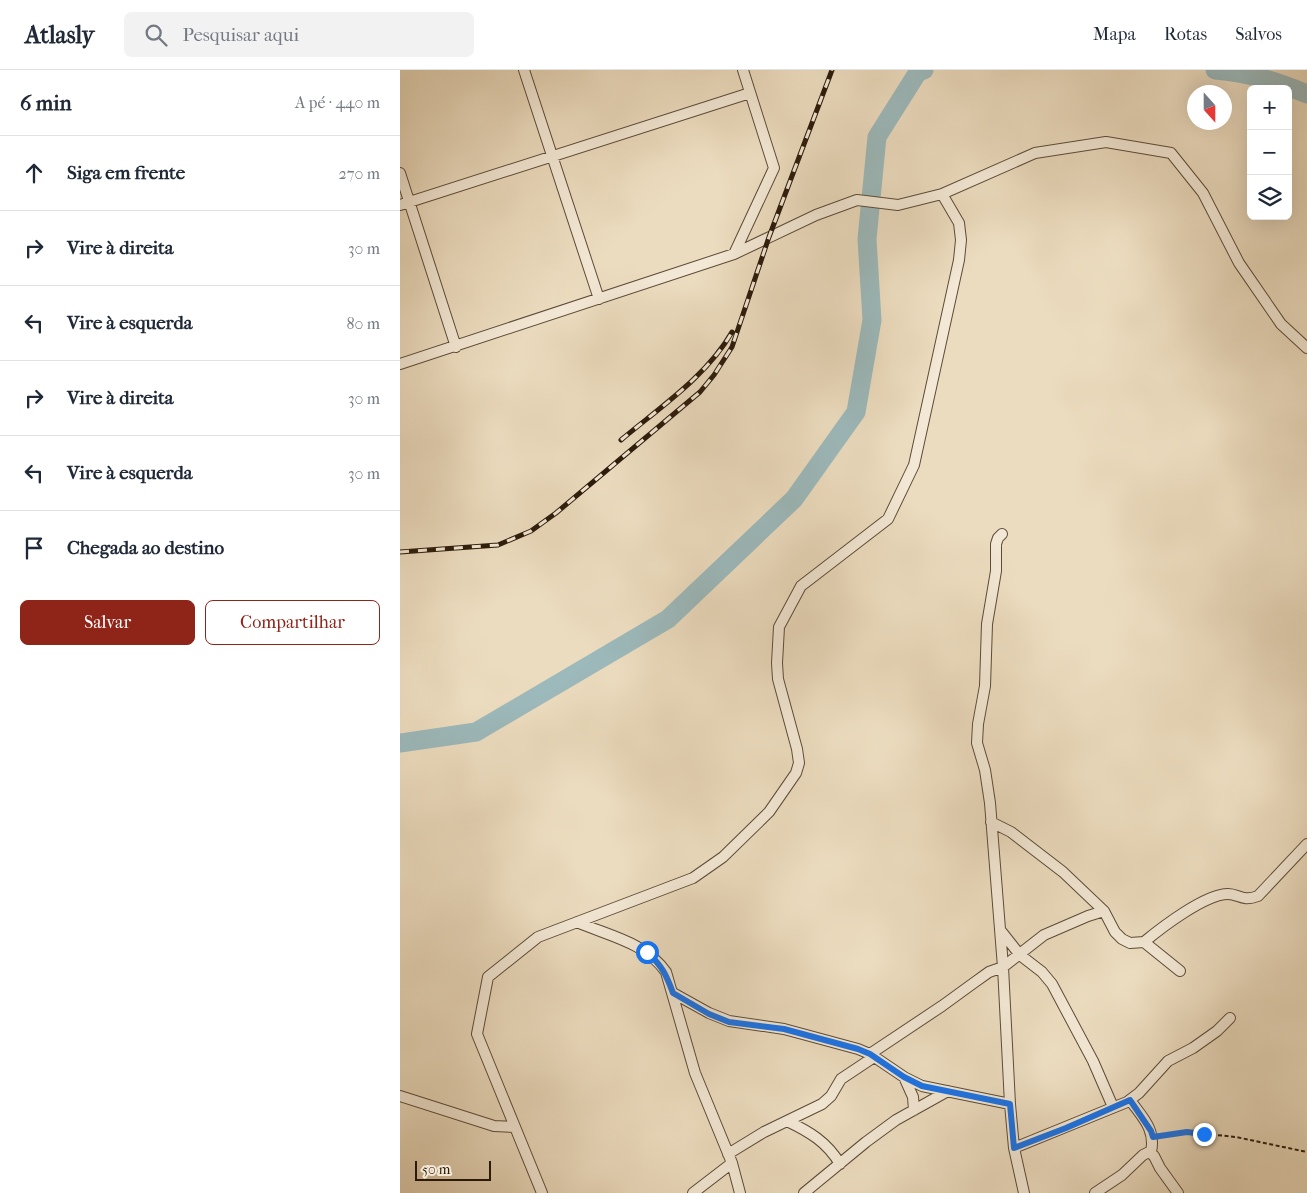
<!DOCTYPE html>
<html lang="pt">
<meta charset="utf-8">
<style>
:root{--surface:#fff;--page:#f2f2f3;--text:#1f2937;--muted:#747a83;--line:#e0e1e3;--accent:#8f2418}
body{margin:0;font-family:"IM FELL French Canon",serif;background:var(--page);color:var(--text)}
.controls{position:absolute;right:15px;top:15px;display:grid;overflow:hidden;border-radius:8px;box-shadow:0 5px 20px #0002}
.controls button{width:45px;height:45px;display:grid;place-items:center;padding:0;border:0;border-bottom:1px solid var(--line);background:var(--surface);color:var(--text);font:25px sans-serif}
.compass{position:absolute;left:787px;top:15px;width:45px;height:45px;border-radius:50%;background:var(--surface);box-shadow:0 5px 20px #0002;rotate:159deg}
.scale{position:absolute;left:15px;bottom:12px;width:76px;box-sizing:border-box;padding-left:5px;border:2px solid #2c1b0b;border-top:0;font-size:14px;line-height:18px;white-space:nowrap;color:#2c1b0b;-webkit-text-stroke:4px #f3e8d5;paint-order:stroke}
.stop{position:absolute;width:15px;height:15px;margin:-11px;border:4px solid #1a73e8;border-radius:50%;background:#fff}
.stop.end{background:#1a73e8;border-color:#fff;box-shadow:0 1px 5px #0008}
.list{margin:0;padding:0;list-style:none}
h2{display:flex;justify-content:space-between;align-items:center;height:65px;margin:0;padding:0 20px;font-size:21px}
h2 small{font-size:16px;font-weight:400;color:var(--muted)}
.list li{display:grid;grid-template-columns:32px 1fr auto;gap:15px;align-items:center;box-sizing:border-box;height:75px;padding:0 20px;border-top:1px solid var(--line)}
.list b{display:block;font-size:19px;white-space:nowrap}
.list em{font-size:16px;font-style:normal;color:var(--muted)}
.actions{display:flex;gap:10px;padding:15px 20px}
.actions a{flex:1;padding:11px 0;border:1px solid var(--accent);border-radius:8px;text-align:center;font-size:18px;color:var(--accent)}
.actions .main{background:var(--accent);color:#fff}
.icon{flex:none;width:28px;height:28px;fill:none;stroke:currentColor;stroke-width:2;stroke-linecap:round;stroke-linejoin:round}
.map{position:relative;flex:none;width:907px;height:1123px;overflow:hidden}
header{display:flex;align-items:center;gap:30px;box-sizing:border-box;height:70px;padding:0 25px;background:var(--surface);border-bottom:1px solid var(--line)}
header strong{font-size:24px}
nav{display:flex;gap:28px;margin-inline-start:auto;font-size:18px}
.search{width:350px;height:45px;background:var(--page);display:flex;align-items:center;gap:12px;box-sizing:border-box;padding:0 18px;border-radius:8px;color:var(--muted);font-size:19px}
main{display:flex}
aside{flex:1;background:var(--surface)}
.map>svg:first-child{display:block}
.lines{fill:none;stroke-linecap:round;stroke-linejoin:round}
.river{stroke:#9cb9bb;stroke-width:19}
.minor-casing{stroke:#5c4b38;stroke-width:12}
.path{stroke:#2c1b0b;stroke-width:2;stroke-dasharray:4 2.5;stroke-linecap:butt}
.minor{stroke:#f3e8d5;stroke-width:10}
.rail-casing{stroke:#2c1b0b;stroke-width:5}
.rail{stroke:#f3e8d5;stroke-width:3;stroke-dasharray:9;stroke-linecap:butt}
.route{stroke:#1a73e8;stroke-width:6}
</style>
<header>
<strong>Atlasly</strong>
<div class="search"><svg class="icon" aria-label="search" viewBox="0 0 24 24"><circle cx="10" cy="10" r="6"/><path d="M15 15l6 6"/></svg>Pesquisar aqui</div>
<nav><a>Mapa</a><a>Rotas</a><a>Salvos</a></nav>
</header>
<main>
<aside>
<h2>6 min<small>A pé · 440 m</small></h2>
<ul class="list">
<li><svg class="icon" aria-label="ahead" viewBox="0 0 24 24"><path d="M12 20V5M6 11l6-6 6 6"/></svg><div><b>Siga em frente</b></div><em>270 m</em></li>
<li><svg class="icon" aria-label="right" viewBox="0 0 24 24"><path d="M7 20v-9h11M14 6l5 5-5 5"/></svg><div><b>Vire à direita</b></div><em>30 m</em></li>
<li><svg class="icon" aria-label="left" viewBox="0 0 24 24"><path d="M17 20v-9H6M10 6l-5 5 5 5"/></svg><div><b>Vire à esquerda</b></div><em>80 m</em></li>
<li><svg class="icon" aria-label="right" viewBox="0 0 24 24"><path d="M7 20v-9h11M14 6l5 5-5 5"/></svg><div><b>Vire à direita</b></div><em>30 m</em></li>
<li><svg class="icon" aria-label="left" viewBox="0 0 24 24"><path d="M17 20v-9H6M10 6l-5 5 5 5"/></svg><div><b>Vire à esquerda</b></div><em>30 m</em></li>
<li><svg class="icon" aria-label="arrive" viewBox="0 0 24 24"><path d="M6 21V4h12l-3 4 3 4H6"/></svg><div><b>Chegada ao destino</b></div></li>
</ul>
<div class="actions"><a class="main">Salvar</a><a>Compartilhar</a></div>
</aside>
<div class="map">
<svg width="907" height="1123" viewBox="0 0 907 1123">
<rect width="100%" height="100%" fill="#ecdcbf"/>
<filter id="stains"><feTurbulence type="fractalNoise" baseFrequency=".004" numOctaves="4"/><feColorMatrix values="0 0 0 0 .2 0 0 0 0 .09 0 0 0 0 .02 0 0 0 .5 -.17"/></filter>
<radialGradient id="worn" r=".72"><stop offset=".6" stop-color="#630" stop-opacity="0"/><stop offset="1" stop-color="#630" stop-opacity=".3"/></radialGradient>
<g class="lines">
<path class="river" d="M 815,0 C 849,3 876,11 907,24
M 0,673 L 76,662 L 268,549 L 394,429 L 456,342 L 472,250 L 467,169 L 477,67 L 518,2 L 524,0"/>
<g class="minor-casing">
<path id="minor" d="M 124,0 L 199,229
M 0,103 L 56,277
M 0,135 L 350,23
M 334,184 L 374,98 L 343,0
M 0,294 L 334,184 L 416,145 L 457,130 L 498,135 L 542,124 L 635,83 L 706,72 L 771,83 L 803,123 L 839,193 L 881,254 L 907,278
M 602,464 L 598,468 L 596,474 L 596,501 L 587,554 L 585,616 L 578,654 L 577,673 L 585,700 L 590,733 L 603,897 L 610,1034 L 614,1078 L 624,1123
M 591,752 L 611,762 L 663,802 L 704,841 L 715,862 L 722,869 L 730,873 L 744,872 L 780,901
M 177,852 C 209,866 245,872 266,902 L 295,1003 L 332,1093 L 340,1123
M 601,861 L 620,885 L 642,902 L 652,914 L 693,991 L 713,1037
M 744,872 C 761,858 805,824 828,824 C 839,824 842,832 858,826 L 907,774
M 273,923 L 309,943 L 329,951 L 384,959 L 458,979 L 470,984 L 504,1007 L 522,1016 L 610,1034
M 470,984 L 542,936 L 575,912 L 589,902 L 603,897 L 644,865 L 688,846 L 704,841
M 504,1007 L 513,1027 L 514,1040
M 0,1026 L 94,1056 L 115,1057 L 142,1123
M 730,1030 C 742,1047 756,1059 751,1082
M 387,1051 C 410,1062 427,1072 440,1094
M 115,1057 L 77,964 L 88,907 L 138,867 L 293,808 L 323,787 L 369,742 L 396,703 L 399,693 L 397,679 L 378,609 L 377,593 L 379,557 L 401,516 L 488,449 L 514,395 L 559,190 L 561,170 L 559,153 L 542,124
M 614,1078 L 727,1032 L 739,1023 L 768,991 L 793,978 L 817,961 L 830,948
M 328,1084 L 364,1062 L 422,1034 L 431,1026 L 441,1009 L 474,987
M 293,1123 L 332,1093
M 404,1123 L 466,1072 L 496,1050 L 548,1021
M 695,1123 L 722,1105 L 743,1085 L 749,1082 L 754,1086 L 760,1098 L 778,1123"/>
</g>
<path class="path" d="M 760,1066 L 787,1062 L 836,1067 L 907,1082"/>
<use href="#minor" class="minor"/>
<g class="rail-casing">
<path id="rail" d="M 221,370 C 259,338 307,306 332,262
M 0,482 L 98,475 L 131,461 L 156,443 L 300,322 L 314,305 L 332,277 L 369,167 L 432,0"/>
</g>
<use href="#rail" class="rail"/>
</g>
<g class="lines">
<path class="route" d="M 247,882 C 262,896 266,904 273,923 L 309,944 L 329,952 L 384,959 L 458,979 L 470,984 L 504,1007 L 522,1016 L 610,1034 L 614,1078 L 666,1058 L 730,1030 L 751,1061 L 753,1067 L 787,1062 L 804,1064"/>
</g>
<rect width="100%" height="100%" filter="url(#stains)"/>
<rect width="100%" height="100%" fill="url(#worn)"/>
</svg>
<div class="controls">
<button>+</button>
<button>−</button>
<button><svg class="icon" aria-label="layers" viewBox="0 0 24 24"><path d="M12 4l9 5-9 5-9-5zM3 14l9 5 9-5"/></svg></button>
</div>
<svg class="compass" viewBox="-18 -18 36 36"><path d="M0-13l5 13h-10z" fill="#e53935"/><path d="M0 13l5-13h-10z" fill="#747a83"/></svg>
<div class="scale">50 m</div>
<div class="stop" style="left:247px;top:882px"></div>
<div class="stop end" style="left:804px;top:1064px"></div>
</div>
</main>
